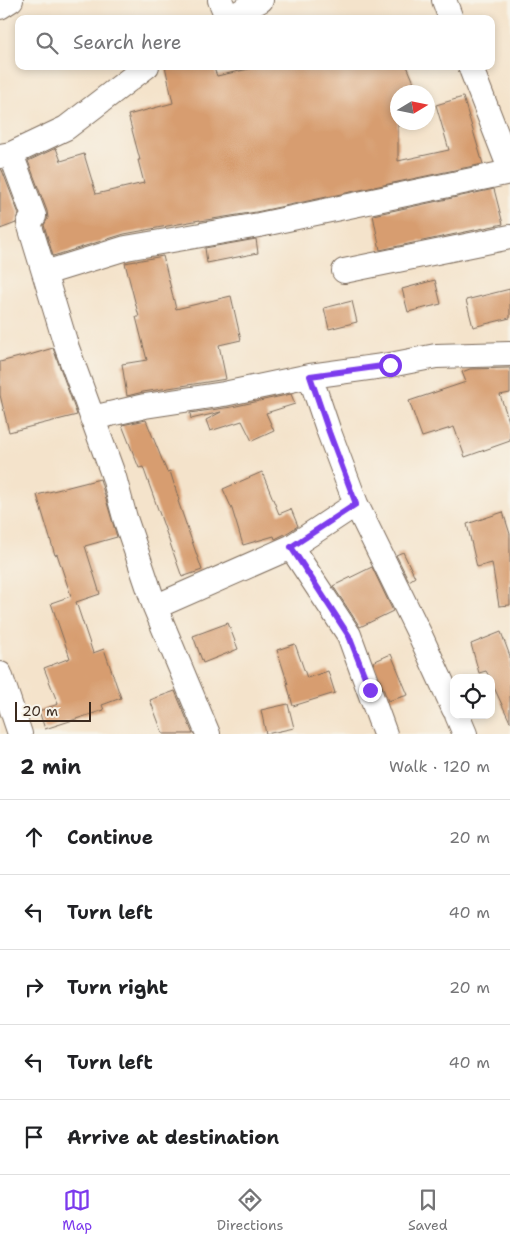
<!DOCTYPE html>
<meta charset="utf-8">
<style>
:root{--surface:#fff;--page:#f6f6f6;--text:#202124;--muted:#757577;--line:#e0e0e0;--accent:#7c3aed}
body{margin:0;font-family:"Shantell Sans",sans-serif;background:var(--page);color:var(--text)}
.controls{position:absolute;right:15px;bottom:15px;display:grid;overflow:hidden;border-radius:10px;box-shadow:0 2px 8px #0003}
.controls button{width:45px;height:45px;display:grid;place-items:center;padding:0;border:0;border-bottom:1px solid var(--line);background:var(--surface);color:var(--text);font:25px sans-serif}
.compass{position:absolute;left:390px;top:85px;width:45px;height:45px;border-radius:50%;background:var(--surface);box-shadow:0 2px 8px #0003;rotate:80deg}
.scale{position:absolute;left:15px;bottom:12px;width:76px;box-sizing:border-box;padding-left:5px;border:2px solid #3b2a1e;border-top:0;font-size:14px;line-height:18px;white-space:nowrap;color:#3b2a1e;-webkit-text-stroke:4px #f7f3e8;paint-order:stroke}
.stop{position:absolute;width:15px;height:15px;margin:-11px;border:4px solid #7c3aed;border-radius:50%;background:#fff}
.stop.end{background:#7c3aed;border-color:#fff;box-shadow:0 1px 5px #0008}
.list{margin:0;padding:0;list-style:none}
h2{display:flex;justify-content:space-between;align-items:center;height:65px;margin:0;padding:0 20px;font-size:21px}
h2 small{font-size:16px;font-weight:400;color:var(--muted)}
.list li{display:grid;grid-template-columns:32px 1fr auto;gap:15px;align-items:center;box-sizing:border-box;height:75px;padding:0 20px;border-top:1px solid var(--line)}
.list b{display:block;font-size:19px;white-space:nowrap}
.list em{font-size:16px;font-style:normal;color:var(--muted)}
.icon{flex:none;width:28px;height:28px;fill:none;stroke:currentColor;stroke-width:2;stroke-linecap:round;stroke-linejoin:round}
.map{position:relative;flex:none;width:510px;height:734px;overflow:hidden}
.search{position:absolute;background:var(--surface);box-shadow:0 2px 8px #0003;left:15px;right:15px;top:15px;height:55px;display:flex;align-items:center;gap:12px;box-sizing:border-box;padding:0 18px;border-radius:10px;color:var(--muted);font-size:19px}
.sheet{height:440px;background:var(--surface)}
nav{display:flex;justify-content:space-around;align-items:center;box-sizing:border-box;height:70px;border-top:1px solid var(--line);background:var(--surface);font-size:14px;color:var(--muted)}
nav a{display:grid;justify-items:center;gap:2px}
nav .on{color:var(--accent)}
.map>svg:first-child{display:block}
.building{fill:#d79d6f}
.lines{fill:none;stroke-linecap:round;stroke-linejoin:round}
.street-casing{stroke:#7c6b5b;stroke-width:26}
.street{stroke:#fff;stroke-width:24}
.route{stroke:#7c3aed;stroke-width:6}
</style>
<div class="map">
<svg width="510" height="734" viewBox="0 0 510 734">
<rect width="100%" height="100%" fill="#f7f3e8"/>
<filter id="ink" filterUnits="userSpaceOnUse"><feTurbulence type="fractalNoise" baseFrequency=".02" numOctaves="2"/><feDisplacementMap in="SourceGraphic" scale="10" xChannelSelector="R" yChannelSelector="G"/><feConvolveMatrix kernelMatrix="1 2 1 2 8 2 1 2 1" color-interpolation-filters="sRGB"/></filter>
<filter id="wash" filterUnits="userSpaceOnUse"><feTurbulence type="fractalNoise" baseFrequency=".0096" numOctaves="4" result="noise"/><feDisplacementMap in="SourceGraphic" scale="20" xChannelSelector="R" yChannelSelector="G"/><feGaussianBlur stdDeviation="1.12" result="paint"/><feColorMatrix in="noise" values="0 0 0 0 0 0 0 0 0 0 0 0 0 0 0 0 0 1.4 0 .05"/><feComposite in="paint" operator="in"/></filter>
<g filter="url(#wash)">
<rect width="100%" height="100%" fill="#f4e3cb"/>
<g id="blocks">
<path class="building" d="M 165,66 L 213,66 L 217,76 L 262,66 L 407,66 L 418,92 L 398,92 L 398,161 L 449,150 L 436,105 L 463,97 L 483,164 L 256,212 L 200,221 L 200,220 L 124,234 L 53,256 L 44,225 L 48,218 L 47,211 L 28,161 L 56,148 L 61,161 L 84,154 L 96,194 L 144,183 L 138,160 L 140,160 L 128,115 L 173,103 Z
M 0,169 L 2,170 L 19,214 L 16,223 L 0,229 Z
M 494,189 L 503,224 L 380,250 L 373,215 Z
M 256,239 L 258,253 L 207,263 L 205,248 Z
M 163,256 L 176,309 L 231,296 L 241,340 L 219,345 L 226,379 L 143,392 L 127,396 L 122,364 L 147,360 L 136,317 L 139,317 L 125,263 Z
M 435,280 L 441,304 L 408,312 L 402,289 Z
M 510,289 L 510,318 L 473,327 L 466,300 Z
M 352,301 L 357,322 L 329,329 L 324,308 Z
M 53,348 L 77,415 L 9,432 L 0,395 L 0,362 L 23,356 L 23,357 Z
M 510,368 L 510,393 L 500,395 L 510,424 L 510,441 L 465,457 L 454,427 L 422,437 L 409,401 L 466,382 L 462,372 L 470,369 Z
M 291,394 L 295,404 L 266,413 L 274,431 L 252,441 L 242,421 L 210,431 L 206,420 L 221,412 L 191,419 L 190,413 L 232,407 Z
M 146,420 L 167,472 L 170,471 L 179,500 L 178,501 L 202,570 L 182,577 L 143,467 L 139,468 L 122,425 Z
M 262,472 L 279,514 L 291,509 L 298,526 L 287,533 L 275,539 L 274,536 L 243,545 L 232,509 L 223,489 Z
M 100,479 L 117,537 L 85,546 L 100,594 L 76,602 L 93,653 L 104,649 L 121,698 L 102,705 L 104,710 L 45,729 L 39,711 L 58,704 L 44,668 L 70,658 L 51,603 L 71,596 L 57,554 L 55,555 L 37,495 Z
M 503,512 L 510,534 L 510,605 L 499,606 L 492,563 L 477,567 L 467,524 Z
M 403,552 L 415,577 L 409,581 L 396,555 Z
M 372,567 L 393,611 L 360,627 L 333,586 Z
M 228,623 L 238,649 L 203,663 L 193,636 Z
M 501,632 L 510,656 L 510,722 L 491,681 L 491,678 L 490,678 L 486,671 L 479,673 L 471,644 Z
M 295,644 L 307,678 L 328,671 L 335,693 L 293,706 L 287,684 L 288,684 L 277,650 Z
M 391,654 L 408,695 L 388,701 L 373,662 Z
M 175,691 L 193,734 L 163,734 L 150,700 Z
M 288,704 L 294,728 L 266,734 L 261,710 Z"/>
</g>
</g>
<g filter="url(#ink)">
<use href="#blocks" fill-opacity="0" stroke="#7c6b5b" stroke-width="1"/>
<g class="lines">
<g class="street-casing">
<path id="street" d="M 220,0 L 228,19
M 444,0 L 451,19
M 0,7 L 11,0
M 228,19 L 261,0
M 470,66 L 510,169
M 11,154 L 34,216 L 29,223 L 67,348 L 114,477 L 125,518 L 155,607 L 208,734
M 0,156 L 11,154 L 66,128 L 147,66
M 344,271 L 510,237
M 45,273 L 126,248 L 259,225 L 510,172
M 310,376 L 329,432 L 356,504 L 420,635 L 454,709
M 92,418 L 145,406 L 224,394 L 310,376 L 390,365 L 436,356 L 510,354
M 291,547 L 349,635 L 385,734
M 155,607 L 291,547 L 356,504
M 0,674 L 20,734
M 457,715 L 465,734"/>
</g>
<use href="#street" class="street"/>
</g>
</g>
<g class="lines" filter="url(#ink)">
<path class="route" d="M 370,690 L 349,636 L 291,547 L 356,504 L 329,432 L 310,376 L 390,365"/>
</g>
</svg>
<div class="controls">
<button><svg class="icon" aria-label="locate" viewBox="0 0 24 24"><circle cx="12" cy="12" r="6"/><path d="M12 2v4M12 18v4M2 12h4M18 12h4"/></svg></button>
</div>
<svg class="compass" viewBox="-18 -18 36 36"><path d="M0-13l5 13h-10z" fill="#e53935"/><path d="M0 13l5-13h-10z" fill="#757577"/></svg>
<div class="scale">20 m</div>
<div class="stop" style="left:390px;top:365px"></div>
<div class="stop end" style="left:370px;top:690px"></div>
<div class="search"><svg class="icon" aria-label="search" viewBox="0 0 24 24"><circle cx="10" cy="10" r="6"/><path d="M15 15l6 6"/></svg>Search here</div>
</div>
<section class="sheet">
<h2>2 min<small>Walk · 120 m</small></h2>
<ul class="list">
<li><svg class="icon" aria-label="ahead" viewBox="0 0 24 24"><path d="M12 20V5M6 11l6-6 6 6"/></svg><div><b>Continue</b></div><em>20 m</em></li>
<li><svg class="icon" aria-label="left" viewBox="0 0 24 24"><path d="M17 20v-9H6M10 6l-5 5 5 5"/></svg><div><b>Turn left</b></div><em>40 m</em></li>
<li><svg class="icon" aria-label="right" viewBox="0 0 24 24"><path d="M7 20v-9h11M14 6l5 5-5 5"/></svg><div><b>Turn right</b></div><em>20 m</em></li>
<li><svg class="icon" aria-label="left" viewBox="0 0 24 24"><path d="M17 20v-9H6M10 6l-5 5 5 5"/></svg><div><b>Turn left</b></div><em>40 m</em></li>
<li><svg class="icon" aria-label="arrive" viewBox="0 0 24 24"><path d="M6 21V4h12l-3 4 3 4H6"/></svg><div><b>Arrive at destination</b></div></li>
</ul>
</section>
<nav>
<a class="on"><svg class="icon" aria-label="map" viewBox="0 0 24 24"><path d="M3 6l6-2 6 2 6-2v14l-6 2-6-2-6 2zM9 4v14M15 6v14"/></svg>Map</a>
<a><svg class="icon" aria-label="directions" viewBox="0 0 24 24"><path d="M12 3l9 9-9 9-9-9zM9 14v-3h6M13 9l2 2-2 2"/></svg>Directions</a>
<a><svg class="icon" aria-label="saved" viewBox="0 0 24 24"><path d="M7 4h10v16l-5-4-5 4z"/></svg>Saved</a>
</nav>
